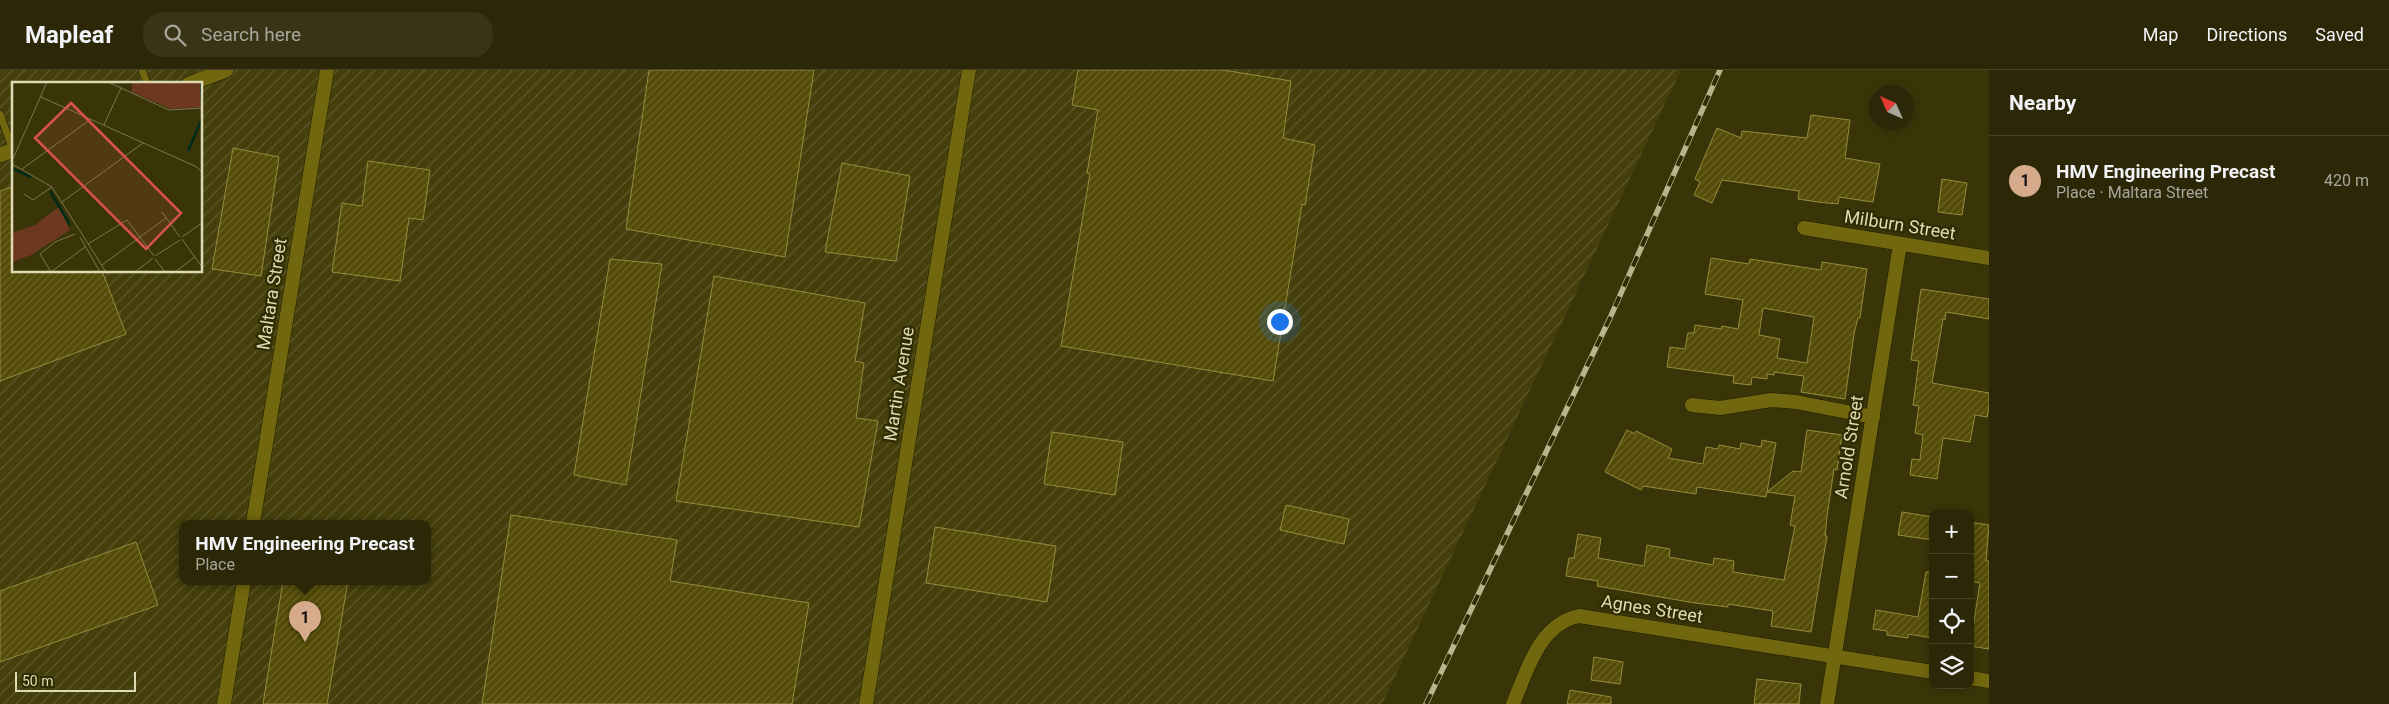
<!DOCTYPE html>
<meta charset="utf-8">
<style>
:root{--surface:#2c2807;--page:#383415;--text:#f1f3f6;--muted:#a6a69b;--line:#484428;--accent:#d6ab8b}
body{margin:0;font-family:Roboto,sans-serif;background:var(--page);color:var(--text)}
.controls{position:absolute;right:15px;bottom:15px;display:grid;overflow:hidden;border-radius:10px;box-shadow:0 2px 8px #0003}
.controls button{width:45px;height:45px;display:grid;place-items:center;padding:0;border:0;border-bottom:1px solid var(--line);background:var(--surface);color:var(--text);font:25px sans-serif}
.compass{position:absolute;left:1869px;top:15px;width:45px;height:45px;border-radius:50%;background:var(--surface);box-shadow:0 2px 8px #0003;rotate:315deg}
.scale{position:absolute;left:15px;bottom:12px;width:121px;box-sizing:border-box;padding-left:5px;border:2px solid #dedab3;border-top:0;font-size:14px;line-height:18px;white-space:nowrap;color:#dedab3;-webkit-text-stroke:4px #302b00;paint-order:stroke}
.you{position:absolute;left:1279px;top:251px;width:18px;height:18px;margin:-12px;border:4px solid #fff;border-radius:50%;background:#1a73e8;box-shadow:0 0 0 8px #1a73e833}
.badge{display:grid;place-items:center;width:32px;height:32px;border-radius:50%;background:var(--accent);color:#111;font-size:16px;font-weight:700}
.pin{position:absolute;translate:-50% -41px;filter:drop-shadow(0 1px 2px #0008)}
.pin::after{content:'';position:absolute;top:26px;width:18px;height:15px;background:inherit;clip-path:polygon(0 0,100% 0,50% 100%)}
.popup{position:absolute;left:179px;top:450px;width:252px;height:65px;box-sizing:border-box;display:grid;place-content:center;border-radius:10px;background:var(--surface);filter:drop-shadow(0 1px 4px #0005);font-size:16px;white-space:nowrap;color:var(--muted)}
.popup b{font-size:19px;color:var(--text)}
.popup::after{content:'';position:absolute;left:50%;top:100%;margin-left:-10px;border:10px solid transparent;border-top-color:var(--surface)}
.list{margin:0;padding:0;list-style:none}
h2{display:flex;justify-content:space-between;align-items:center;height:65px;margin:0;padding:0 20px;font-size:21px}
h2 small{font-size:16px;font-weight:400;color:var(--muted)}
.list li{display:grid;grid-template-columns:32px 1fr auto;gap:15px;align-items:center;box-sizing:border-box;height:90px;padding:0 20px;border-top:1px solid var(--line)}
.list b{display:block;font-size:19px;white-space:nowrap}
.list p{margin:0;font-size:16px;white-space:nowrap;color:var(--muted)}
.list em{font-size:16px;font-style:normal;color:var(--muted)}
.icon{flex:none;width:28px;height:28px;fill:none;stroke:currentColor;stroke-width:2;stroke-linecap:round;stroke-linejoin:round}
.map{position:relative;flex:none;width:1989px;height:634px;overflow:hidden}
header{display:flex;align-items:center;gap:30px;box-sizing:border-box;height:70px;padding:0 25px;background:var(--surface);border-bottom:1px solid var(--line)}
header strong{font-size:24px}
nav{display:flex;gap:28px;margin-inline-start:auto;font-size:18px}
.search{width:350px;height:45px;background:var(--page);display:flex;align-items:center;gap:12px;box-sizing:border-box;padding:0 18px;border-radius:20px;color:var(--muted);font-size:19px}
main{display:flex}
aside{flex:1;background:var(--surface)}
.map>svg:first-child{display:block}
.industrial{fill:url(#industrial-furrows);fill-rule:evenodd}
.building{fill:url(#building-hatch);stroke:#958c3c;fill-rule:evenodd}
.lines{fill:none;stroke-linecap:round;stroke-linejoin:round}
.service-casing{stroke:#201c04;stroke-width:8}
.minor-casing{stroke:#201c04;stroke-width:15}
.tertiary-casing{stroke:#201c04;stroke-width:16}
.service{stroke:#71670e;stroke-width:7}
.minor{stroke:#71670e;stroke-width:14}
.tertiary{stroke:#71670e;stroke-width:15}
.rail-casing{stroke:#b8b48c;stroke-width:5.5}
.rail{stroke:#302b00;stroke-width:4;stroke-dasharray:11;stroke-linecap:butt}
.labels{text-anchor:middle;stroke-width:4.5;stroke-linejoin:round;paint-order:stroke}
.street-label{font-size:18px;fill:#dedab3;stroke:#302b00}
.inset-river{fill:none;stroke:#002a1a;stroke-width:2.5}
.inset-road{fill:none;stroke:#7c774d;stroke-width:1}
.view{fill:#d8544b;fill-opacity:0.15;stroke:#d8544b;stroke-width:2.5}
.inset-edge{fill:none;stroke:#dedab3;stroke-width:2.5}
</style>
<header>
<strong>Mapleaf</strong>
<div class="search"><svg class="icon" aria-label="search" viewBox="0 0 24 24"><circle cx="10" cy="10" r="6"/><path d="M15 15l6 6"/></svg>Search here</div>
<nav><a>Map</a><a>Directions</a><a>Saved</a></nav>
</header>
<main>
<div class="map">
<svg width="1989" height="634" viewBox="0 0 1989 634">
<defs>
<pattern id="industrial-furrows" width="10" height="10" patternUnits="userSpaceOnUse" patternTransform="scale(1.25)"><rect width="10" height="10" fill="#453f0c"/><path d="M-1 1l2-2M0 10L10 0M9 11l2-2" fill="none" stroke="#5f5a2d"/></pattern>
<pattern id="building-hatch" width="6" height="6" patternUnits="userSpaceOnUse" patternTransform="scale(1.25)"><rect width="6" height="6" fill="#534b06"/><path d="M-1 1l2-2M0 6l6-6M5 7l2-2" fill="none" stroke="#6b6428"/></pattern>
</defs>
<rect width="100%" height="100%" fill="#3a3509"/>
<path class="industrial" d="M 0,0 L 1681,0 L 1382,634 L 0,634 ZM 14,14 L 201,14 L 201,201 L 14,201 ZM 182,453 L 428,453 L 428,511 L 182,511 Z"/>
<path class="building" d="M 649,0 L 814,0 L 785,187 L 626,159 Z
M 1078,0 L 1223,0 L 1291,11 L 1283,68 L 1315,75 L 1305,135 L 1302,134 L 1273,311 L 1061,276 L 1090,104 L 1087,103 L 1098,40 L 1072,35 Z
M 1811,45 L 1850,50 L 1845,88 L 1880,94 L 1873,132 L 1839,127 L 1838,134 L 1818,132 L 1798,129 L 1799,121 L 1722,110 L 1712,133 L 1694,125 L 1700,112 L 1695,109 L 1717,58 L 1741,68 L 1742,61 L 1807,68 Z
M 233,78 L 279,87 L 261,206 L 212,199 Z
M 368,91 L 430,100 L 423,150 L 409,148 L 400,211 L 332,202 L 342,133 L 362,136 Z
M 842,93 L 910,106 L 896,191 L 825,182 Z
M 1942,109 L 1967,113 L 1962,145 L 1938,142 Z
M 14,116 L 14,201 L 102,201 L 126,264 L 0,311 L 0,121 Z
M 1711,188 L 1749,194 L 1750,189 L 1821,200 L 1822,192 L 1867,199 L 1860,248 L 1858,248 L 1854,264 L 1845,329 L 1801,322 L 1804,306 L 1774,302 L 1774,305 L 1767,304 L 1767,309 L 1752,307 L 1751,315 L 1733,313 L 1734,306 L 1667,297 L 1670,277 L 1685,279 L 1688,263 L 1694,263 L 1695,255 L 1721,259 L 1722,256 L 1738,259 L 1743,230 L 1705,224 ZM 1763,238 L 1814,247 L 1807,293 L 1777,288 L 1780,269 L 1759,265 Z
M 610,189 L 662,194 L 626,415 L 574,405 Z
M 714,206 L 865,233 L 855,291 L 864,293 L 856,348 L 878,351 L 859,457 L 676,431 Z
M 1921,219 L 1989,229 L 1989,249 L 1946,242 L 1945,250 L 1943,249 L 1932,313 L 1989,323 L 1989,337 L 1987,347 L 1975,345 L 1970,372 L 1943,368 L 1937,409 L 1910,405 L 1912,389 L 1920,390 L 1923,365 L 1915,363 L 1919,336 L 1913,335 L 1919,291 L 1911,290 Z
M 1627,360 L 1635,364 L 1636,361 L 1672,379 L 1668,388 L 1703,394 L 1706,377 L 1718,379 L 1719,375 L 1740,379 L 1741,373 L 1761,377 L 1762,370 L 1776,373 L 1766,427 L 1697,417 L 1696,424 L 1643,416 L 1641,420 L 1605,402 Z
M 1807,360 L 1842,365 L 1837,400 L 1834,399 L 1827,446 L 1825,466 L 1827,466 L 1811,562 L 1771,556 L 1773,541 L 1728,534 L 1728,537 L 1695,533 L 1597,516 L 1598,511 L 1566,506 L 1569,488 L 1574,488 L 1578,464 L 1601,468 L 1598,488 L 1644,496 L 1647,475 L 1670,479 L 1669,487 L 1713,495 L 1714,488 L 1734,491 L 1733,502 L 1784,510 L 1795,456 L 1790,455 L 1795,426 L 1767,422 L 1793,401 L 1801,402 Z
M 1052,362 L 1123,372 L 1115,425 L 1044,414 Z
M 1286,435 L 1349,449 L 1344,474 L 1280,460 Z
M 1902,442 L 1933,447 L 1933,470 L 1898,465 Z
M 511,445 L 677,470 L 670,511 L 809,533 L 792,634 L 482,634 Z
M 1970,452 L 1989,455 L 1986,491 L 1989,491 L 1989,579 L 1970,576 L 1980,513 L 1970,511 Z
M 935,457 L 1056,476 L 1047,532 L 926,513 Z
M 136,472 L 158,535 L 0,592 L 0,521 Z
M 1926,502 L 1933,502 L 1933,568 L 1908,564 L 1908,568 L 1887,565 L 1887,561 L 1873,559 L 1876,540 L 1918,547 Z
M 283,511 L 348,511 L 327,634 L 263,634 Z
M 1594,587 L 1623,592 L 1620,614 L 1591,610 Z
M 1757,609 L 1801,614 L 1799,634 L 1754,634 Z
M 1570,620 L 1611,627 L 1611,634 L 1567,634 Z"/>
<g class="lines">
<g class="service-casing">
<path id="service" d="M 142,0 L 147,14
M 0,44 L 13,80"/>
</g>
<g class="minor-casing">
<path id="minor" d="M 1804,158 L 1989,188
M 1692,335 L 1720,338 L 1771,330 L 1796,332 L 1873,347
M 253,453 L 327,0
M 1970,608 L 1989,611
M 224,634 L 244,511
M 866,634 L 969,0
M 1513,634 C 1527,601 1539,554 1579,546 L 1933,602
M 1827,634 L 1900,174"/>
</g>
<g class="tertiary-casing">
<path id="tertiary" d="M 189,14 L 226,0
M 0,85 L 14,80"/>
</g>
<use href="#service" class="service"/>
<use href="#minor" class="minor"/>
<use href="#tertiary" class="tertiary"/>
<g class="rail-casing">
<path id="rail" d="M 1426,634 L 1610,248 L 1720,0"/>
</g>
<use href="#rail" class="rail"/>
</g>
<g class="labels">
<g class="street-label">
<text transform="translate(1900 155) rotate(9)" y="6">Milburn Street</text>
<text transform="translate(272 224) rotate(-81)" y="6">Maltara Street</text>
<text transform="translate(899 314) rotate(-81)" y="6">Martin Avenue</text>
<text transform="translate(1849 377) rotate(-81)" y="6">Arnold Street</text>
<text transform="translate(1652 539) rotate(9)" y="6">Agnes Street</text>
</g>
</g>
<g transform="translate(12 12)">
<rect width="190" height="190" fill="#3a3509"/>
<path d="M 47,125 L 58,148 L 19,173 L 0,180 L 0,151 L 23,143 Z" fill="#6e371f"/>
<path d="M 120,0 L 188,0 L 190,25 L 159,27 L 120,10 Z" fill="#6e371f"/>
<path class="inset-river" d="M 189,0 L 190,24M 176,69 L 190,37M 2,87 L 19,95M 38,109 L 58,143"/>
<path class="inset-road" d="M 96,0 L 157,28 L 190,26M 29,15 L 185,85 L 190,90M 92,43 L 109,6M 0,79 L 35,0M 0,82 L 40,105 L 94,190M 10,87 L 79,37M 12,112 L 21,118 L 40,105M 50,120 L 131,61M 150,130 L 168,155M 68,155 L 88,190M 170,155 L 190,141M 170,157 L 190,185M 76,162 L 115,138 L 142,174M 143,174 L 168,158M 143,177 L 153,190M 90,183 L 154,136M 39,190 L 28,172 L 43,160 L 63,152M 39,190 L 73,165M 123,190 L 141,176M 163,190 L 183,175"/>
<path class="view" d="M 59,21 L 169,131 L 134,167 L 23,56 Z"/>
<rect width="190" height="190" class="inset-edge"/>
</g>
</svg>
<div class="controls">
<button>+</button>
<button>−</button>
<button><svg class="icon" aria-label="locate" viewBox="0 0 24 24"><circle cx="12" cy="12" r="6"/><path d="M12 2v4M12 18v4M2 12h4M18 12h4"/></svg></button>
<button><svg class="icon" aria-label="layers" viewBox="0 0 24 24"><path d="M12 4l9 5-9 5-9-5zM3 14l9 5 9-5"/></svg></button>
</div>
<svg class="compass" viewBox="-18 -18 36 36"><path d="M0-13l5 13h-10z" fill="#e53935"/><path d="M0 13l5-13h-10z" fill="#a6a69b"/></svg>
<div class="scale">50 m</div>
<div class="you"></div>
<div class="pin badge" style="left:305px;top:572px">1</div>
<div class="popup"><b>HMV Engineering Precast</b>Place</div>
</div>
<aside>
<h2>Nearby<small></small></h2>
<ul class="list">
<li><span class="badge">1</span><div><b>HMV Engineering Precast</b><p>Place · Maltara Street</p></div><em>420 m</em></li>
</ul>
</aside>
</main>
